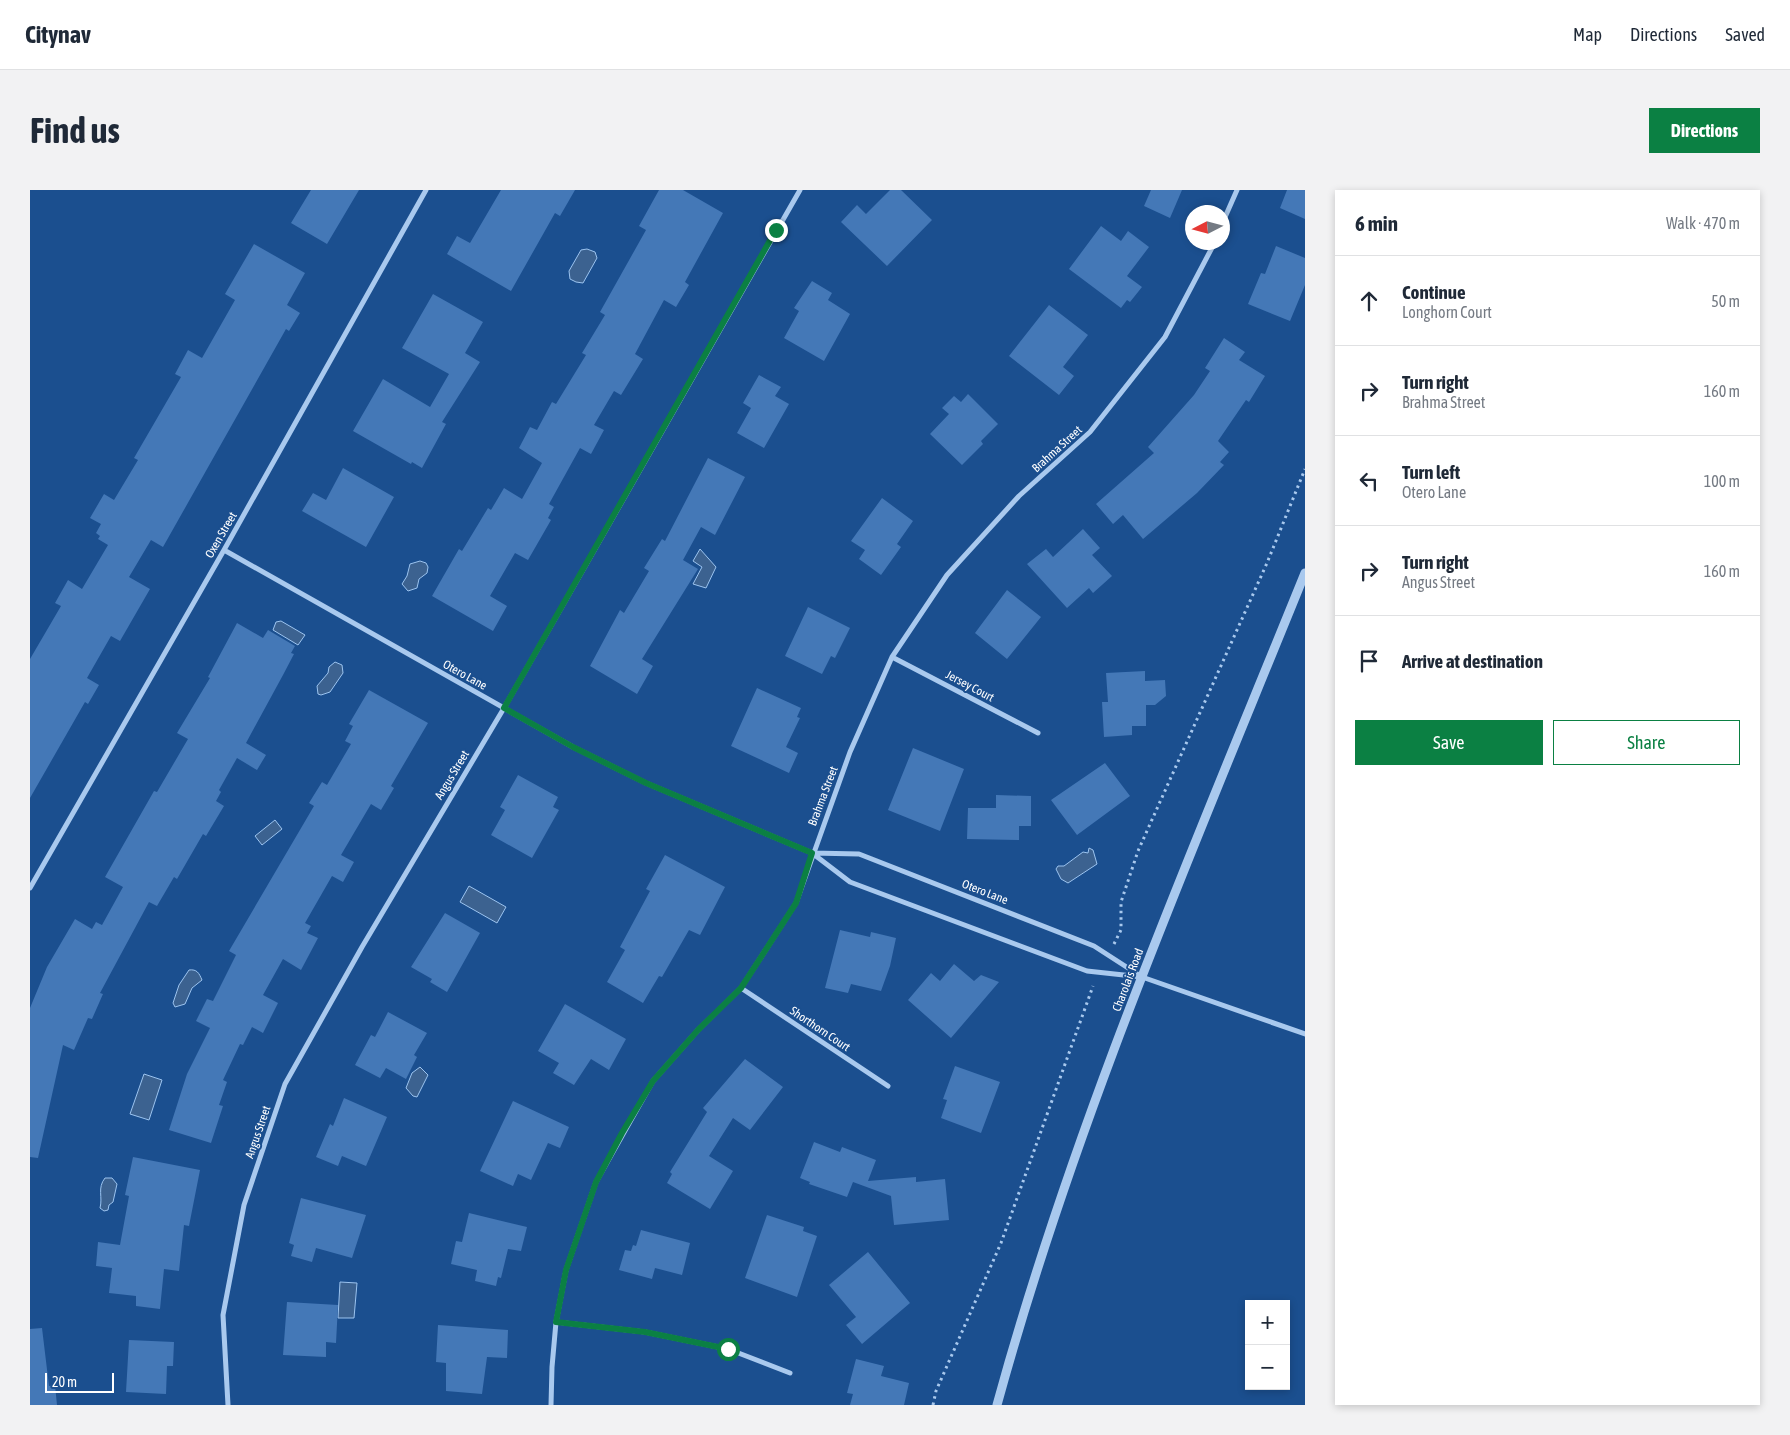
<!DOCTYPE html>
<meta charset="utf-8">
<style>
:root{--surface:#fff;--page:#f2f2f3;--text:#1f2937;--muted:#747a83;--line:#e0e1e3;--accent:#0b8043}
body{margin:0;font-family:"Asap Condensed",sans-serif;background:var(--page);color:var(--text)}
.controls{position:absolute;right:15px;bottom:15px;display:grid;overflow:hidden;border-radius:0px;box-shadow:0 2px 8px #0003}
.controls button{width:45px;height:45px;display:grid;place-items:center;padding:0;border:0;border-bottom:1px solid var(--line);background:var(--surface);color:var(--text);font:25px sans-serif}
.compass{position:absolute;left:1155px;top:15px;width:45px;height:45px;border-radius:50%;background:var(--surface);box-shadow:0 2px 8px #0003;rotate:264deg}
.scale{position:absolute;left:15px;bottom:12px;width:69px;box-sizing:border-box;padding-left:5px;border:2px solid #fff;border-top:0;font-size:14px;line-height:18px;white-space:nowrap;color:#fff;-webkit-text-stroke:4px #1b4f8f;paint-order:stroke}
.stop{position:absolute;width:15px;height:15px;margin:-11px;border:4px solid #0b8043;border-radius:50%;background:#fff}
.stop.end{background:#0b8043;border-color:#fff;box-shadow:0 1px 5px #0008}
.list{margin:0;padding:0;list-style:none}
h2{display:flex;justify-content:space-between;align-items:center;height:65px;margin:0;padding:0 20px;font-size:21px}
h2 small{font-size:16px;font-weight:400;color:var(--muted)}
.list li{display:grid;grid-template-columns:32px 1fr auto;gap:15px;align-items:center;box-sizing:border-box;height:90px;padding:0 20px;border-top:1px solid var(--line)}
.list b{display:block;font-size:19px;white-space:nowrap}
.list p{margin:0;font-size:16px;white-space:nowrap;color:var(--muted)}
.list em{font-size:16px;font-style:normal;color:var(--muted)}
.actions{display:flex;gap:10px;padding:15px 20px}
.actions a{flex:1;padding:11px 0;border:1px solid var(--accent);border-radius:0px;text-align:center;font-size:18px;color:var(--accent)}
.actions .main{background:var(--accent);color:#fff}
.icon{flex:none;width:28px;height:28px;fill:none;stroke:currentColor;stroke-width:2;stroke-linecap:round;stroke-linejoin:round}
.map{position:relative;flex:none;width:1275px;height:1215px;overflow:hidden;border-radius:0px}
header{display:flex;align-items:center;gap:30px;box-sizing:border-box;height:70px;padding:0 25px;background:var(--surface);border-bottom:1px solid var(--line)}
header strong{font-size:24px}
nav{display:flex;gap:28px;margin-inline-start:auto;font-size:18px}
.intro{display:flex;align-items:center;justify-content:space-between;box-sizing:border-box;height:120px;padding:0 30px}
h1{margin:0;font-size:35px}
.button{padding:12px 22px;border-radius:0px;background:var(--accent);color:#fff;font-size:18px;font-weight:700}
main{display:flex;gap:30px;padding:0 30px}
aside{flex:1;background:var(--surface);border-radius:0px;box-shadow:0 2px 8px #0003}
.map>svg:first-child{display:block}
.water{fill:#3c6290;stroke:#9cc4f0}
.building{fill:#4478b7}
.lines{fill:none;stroke-linecap:round;stroke-linejoin:round}
.path{stroke:#a9c9ee;stroke-width:3;stroke-dasharray:2.5 4;stroke-linecap:butt}
.minor{stroke:#a9c9ee;stroke-width:5}
.tertiary{stroke:#a9c9ee;stroke-width:9}
.route{stroke:#0b8043;stroke-width:6}
.labels{text-anchor:middle;stroke-width:4;stroke-linejoin:round;paint-order:stroke}
.street-label{font-size:12px;fill:#fff;stroke:#1b4f8f}
</style>
<header>
<strong>Citynav</strong>
<nav><a>Map</a><a>Directions</a><a>Saved</a></nav>
</header>
<div class="intro"><h1>Find us</h1><a class="button">Directions</a></div>
<main>
<div class="map">
<svg width="1275" height="1215" viewBox="0 0 1275 1215">
<rect width="100%" height="100%" fill="#1b4f8f"/>
<path class="water" d="M 557,59 L 565,62 L 567,68 L 553,93 L 546,92 L 540,89 L 539,81 L 551,60 Z
M 670,359 L 686,377 L 676,398 L 663,394 L 672,377 L 663,371 Z
M 390,371 L 396,373 L 398,377 L 397,383 L 389,389 L 387,398 L 378,401 L 372,394 L 377,386 L 380,374 Z
M 251,431 L 275,445 L 268,455 L 243,440 L 246,432 Z
M 305,472 L 312,475 L 313,483 L 300,502 L 291,505 L 288,504 L 287,496 L 298,483 L 299,477 Z
M 245,630 L 252,639 L 232,655 L 225,646 Z
M 1059,658 L 1063,660 L 1067,674 L 1038,693 L 1031,689 L 1026,679 L 1028,676 L 1034,676 L 1053,662 L 1058,663 Z
M 439,696 L 476,717 L 467,733 L 430,712 Z
M 159,780 C 167,779 169,783 172,790 L 162,798 L 155,814 L 145,817 L 143,813 L 149,795 Z
M 390,877 L 398,885 L 387,907 L 383,906 L 376,898 L 382,883 Z
M 114,884 L 132,890 L 119,930 L 100,924 Z
M 75,988 L 82,988 L 87,994 L 83,1012 L 79,1015 L 78,1020 L 74,1021 L 70,1018 C 73,1007 67,998 75,988 Z
M 310,1092 L 327,1093 L 324,1128 L 308,1128 Z"/>
<path class="building" d="M 281,0 L 329,0 L 297,54 L 261,33 Z
M 471,0 L 545,0 L 530,26 L 525,23 L 481,101 L 417,64 L 427,46 L 440,53 Z
M 629,0 L 653,0 L 693,23 L 655,92 L 659,95 L 646,117 L 634,110 L 605,164 L 613,169 L 591,205 L 584,201 L 564,235 L 574,240 L 561,264 L 550,258 L 519,314 L 524,317 L 518,328 L 521,330 L 498,370 L 485,363 L 460,406 L 477,416 L 463,441 L 402,406 L 429,359 L 432,361 L 458,318 L 461,320 L 474,298 L 492,309 L 512,273 L 489,258 L 500,237 L 507,240 L 522,212 L 526,214 L 556,165 L 552,163 L 575,125 L 570,122 L 616,40 L 609,36 Z
M 860,0 L 871,0 L 902,30 L 857,76 L 811,32 L 827,15 L 836,24 Z
M 1121,0 L 1152,0 L 1140,28 L 1114,16 Z
M 1257,0 L 1275,0 L 1275,29 L 1250,18 Z
M 1071,36 L 1091,51 L 1098,41 L 1119,57 L 1097,86 L 1112,97 L 1100,112 L 1097,110 L 1091,118 L 1039,79 Z
M 224,54 L 275,83 L 257,115 L 270,123 L 259,141 L 256,139 L 133,357 L 121,350 L 99,387 L 120,399 L 90,451 L 81,446 L 57,488 L 69,495 L 58,514 L 55,512 L 0,608 L 0,469 L 31,416 L 25,413 L 38,390 L 52,399 L 78,355 L 68,349 L 70,346 L 66,343 L 71,334 L 60,328 L 74,304 L 84,310 L 108,270 L 104,268 L 151,187 L 145,184 L 158,160 L 172,168 L 205,110 L 195,104 Z
M 1246,56 L 1275,68 L 1275,95 L 1260,131 L 1218,114 L 1231,83 L 1235,84 Z
M 782,91 L 802,103 L 798,110 L 820,124 L 794,171 L 754,148 L 769,121 L 764,118 Z
M 403,104 L 453,132 L 435,163 L 450,172 L 412,232 L 416,234 L 392,278 L 382,272 L 381,274 L 323,241 L 353,189 L 400,217 L 419,184 L 372,158 Z
M 1019,115 L 1058,145 L 1033,177 L 1044,186 L 1029,205 L 979,166 Z
M 1194,148 L 1215,162 L 1209,170 L 1235,186 L 1219,212 L 1216,210 L 1188,251 L 1199,262 L 1190,272 L 1194,275 L 1167,303 L 1113,349 L 1093,325 L 1083,334 L 1066,314 L 1124,263 L 1118,257 L 1164,205 L 1180,181 L 1175,178 Z
M 729,185 L 751,197 L 745,206 L 759,214 L 734,258 L 707,243 L 721,218 L 713,213 Z
M 938,204 L 968,234 L 951,251 L 953,254 L 932,275 L 900,244 L 919,224 L 912,218 L 924,206 L 931,212 Z
M 678,268 L 715,287 L 685,345 L 671,337 L 653,370 L 668,379 L 612,469 L 623,476 L 607,504 L 560,476 L 590,420 L 594,423 L 619,381 L 614,378 L 632,349 L 635,351 Z
M 313,278 L 364,307 L 336,357 L 272,321 L 283,303 L 296,310 Z
M 852,308 L 883,331 L 867,354 L 871,357 L 851,385 L 829,369 L 835,360 L 821,351 Z
M 1053,339 L 1070,358 L 1062,365 L 1082,386 L 1063,403 L 1059,398 L 1037,418 L 997,374 L 1016,359 L 1023,367 Z
M 977,400 L 1011,427 L 977,469 L 945,443 Z
M 778,417 L 820,438 L 805,468 L 801,466 L 792,484 L 755,466 Z
M 207,433 L 233,448 L 238,440 L 265,456 L 261,463 L 264,464 L 253,485 L 216,553 L 236,565 L 227,580 L 207,568 L 189,600 L 191,602 L 186,611 L 194,616 L 176,646 L 173,644 L 147,689 L 144,687 L 127,716 L 119,712 L 70,803 L 73,804 L 62,829 L 58,828 L 44,860 L 33,855 L 8,968 L 0,967 L 0,818 L 17,777 L 45,729 L 62,739 L 66,732 L 72,735 L 93,697 L 75,687 L 124,601 L 127,602 L 158,549 L 147,543 L 180,488 L 178,487 Z
M 1115,481 L 1115,491 L 1135,490 L 1136,506 L 1125,515 L 1116,515 L 1116,536 L 1102,536 L 1102,545 L 1074,547 L 1072,512 L 1078,512 L 1076,483 Z
M 727,498 L 771,518 L 767,527 L 770,528 L 756,557 L 768,563 L 759,583 L 701,556 Z
M 339,500 L 398,533 L 361,596 L 364,598 L 351,620 L 341,614 L 311,665 L 324,672 L 313,692 L 302,686 L 275,733 L 281,736 L 277,743 L 288,748 L 271,780 L 253,769 L 233,805 L 248,813 L 233,843 L 222,837 L 213,855 L 210,854 L 193,890 L 197,892 L 189,915 L 193,916 L 181,953 L 139,940 L 157,884 L 180,838 L 166,831 L 177,809 L 183,811 L 206,765 L 199,761 L 284,616 L 279,613 L 292,592 L 297,595 L 321,554 L 315,551 L 323,536 L 319,534 Z
M 883,558 L 934,579 L 910,641 L 858,620 Z
M 1075,573 L 1100,606 L 1047,645 L 1021,610 Z
M 488,585 L 528,607 L 523,617 L 529,620 L 502,668 L 461,645 L 475,620 L 470,617 Z
M 966,605 L 1001,606 L 1001,636 L 989,636 L 989,650 L 937,649 L 938,618 L 966,618 Z
M 635,665 L 695,697 L 670,745 L 659,740 L 632,787 L 629,786 L 613,813 L 577,792 L 595,760 L 590,757 L 620,701 L 616,699 Z
M 415,723 L 450,743 L 417,802 L 400,792 L 402,789 L 381,777 Z
M 810,740 L 840,747 L 841,742 L 866,748 L 860,776 L 851,801 L 821,794 L 818,803 L 795,798 Z
M 924,774 L 944,791 L 951,785 L 969,792 L 921,848 L 878,810 L 901,783 L 910,791 Z
M 535,814 L 596,849 L 579,880 L 561,869 L 544,895 L 523,883 L 529,873 L 508,861 Z
M 358,822 L 397,843 L 384,865 L 387,867 L 376,889 L 356,878 L 350,888 L 325,875 L 341,845 L 345,847 Z
M 715,869 L 753,897 L 720,940 L 703,928 L 679,966 L 703,981 L 680,1019 L 637,993 L 642,984 L 640,982 L 677,922 L 673,918 Z
M 925,876 L 970,892 L 951,943 L 911,928 L 917,910 L 913,909 Z
M 314,908 L 357,927 L 336,976 L 312,966 L 308,976 L 286,967 L 300,934 L 303,936 Z
M 483,911 L 539,937 L 530,958 L 518,953 L 501,990 L 488,984 L 483,996 L 450,981 Z
M 784,952 L 810,962 L 812,957 L 846,970 L 838,991 L 886,987 L 886,992 L 915,989 L 919,1030 L 864,1035 L 861,1006 L 823,992 L 817,1007 L 779,994 L 780,992 L 770,988 Z
M 103,967 L 170,980 L 159,1036 L 154,1035 L 149,1081 L 134,1079 L 130,1119 L 106,1116 L 106,1106 L 79,1103 L 82,1078 L 66,1076 L 68,1052 L 90,1055 L 99,1006 L 95,1005 Z
M 271,1008 L 336,1025 L 322,1068 L 286,1058 L 282,1072 L 261,1066 L 264,1055 L 259,1053 Z
M 439,1023 L 497,1037 L 491,1061 L 478,1059 L 471,1088 L 468,1087 L 466,1096 L 445,1091 L 447,1080 L 421,1074 L 426,1051 L 432,1052 Z
M 737,1025 L 774,1037 L 773,1041 L 787,1046 L 767,1107 L 715,1088 Z
M 611,1040 L 660,1053 L 652,1085 L 625,1078 L 622,1089 L 589,1080 L 595,1060 L 601,1061 L 603,1055 L 606,1056 Z
M 838,1062 L 880,1113 L 832,1154 L 816,1135 L 826,1127 L 799,1095 Z
M 257,1112 L 308,1115 L 306,1153 L 296,1152 L 296,1167 L 253,1165 Z
M 408,1135 L 478,1140 L 477,1168 L 457,1167 L 452,1204 L 416,1201 L 416,1173 L 406,1172 Z
M 12,1138 L 19,1196 L 25,1195 L 27,1215 L 0,1215 L 0,1139 Z
M 99,1150 L 144,1152 L 143,1176 L 137,1176 L 136,1204 L 96,1202 Z
M 826,1169 L 854,1176 L 851,1186 L 879,1193 L 874,1215 L 820,1215 L 823,1204 L 817,1203 Z"/>
<g class="lines">
<path class="path" d="M 1084,754 L 1091,740 L 1091,712 L 1108,661 L 1237,373 L 1275,279
M 903,1215 L 906,1201 L 971,1053 L 1063,796"/>
<path class="minor" d="M 1192,34 L 1207,0
M 194,360 L 543,557 L 616,593 L 782,663 L 820,692 L 1057,781 L 1112,787 L 1064,756 L 829,664 L 782,663
M 862,467 L 1008,543
M 0,698 L 194,360 L 396,0
M 1112,787 L 1275,844
M 711,798 L 858,896
M 526,1132 L 615,1142 L 698,1159 L 760,1183
M 198,1215 L 193,1125 L 214,1015 L 255,894 L 332,757 L 474,518 L 770,0
M 521,1215 L 522,1177 L 526,1132 L 536,1080 L 566,992 L 623,891 L 668,840 L 711,798 L 766,713 L 820,562 L 862,467 L 917,385 L 989,306 L 1060,242 L 1135,147 L 1185,52"/>
<path class="tertiary" d="M 967,1215 C 1045,930 1164,657 1275,383"/>
</g>
<g class="lines">
<path class="route" d="M 698,1159 L 615,1142 L 526,1132 L 536,1080 L 566,992 L 592,943 L 623,891 L 668,840 L 711,798 L 766,713 L 782,663 L 616,593 L 543,557 L 474,518 L 746,40"/>
</g>
<g class="labels">
<g class="street-label">
<text transform="translate(1027 259) rotate(-42)" y="4">Brahma Street</text>
<text transform="translate(191 345) rotate(-60)" y="4">Oxen Street</text>
<text transform="translate(435 485) rotate(29)" y="4">Otero Lane</text>
<text transform="translate(940 496) rotate(28)" y="4">Jersey Court</text>
<text transform="translate(422 585) rotate(-59)" y="4">Angus Street</text>
<text transform="translate(793 606) rotate(-69)" y="4">Brahma Street</text>
<text transform="translate(955 702) rotate(21)" y="4">Otero Lane</text>
<text transform="translate(1098 790) rotate(-69)" y="4">Charolais Road</text>
<text transform="translate(790 839) rotate(34)" y="4">Shorthorn Court</text>
<text transform="translate(228 942) rotate(-71)" y="4">Angus Street</text>
</g>
</g>
</svg>
<div class="controls">
<button>+</button>
<button>−</button>
</div>
<svg class="compass" viewBox="-18 -18 36 36"><path d="M0-13l5 13h-10z" fill="#e53935"/><path d="M0 13l5-13h-10z" fill="#747a83"/></svg>
<div class="scale">20 m</div>
<div class="stop" style="left:698px;top:1159px"></div>
<div class="stop end" style="left:746px;top:40px"></div>
</div>
<aside>
<h2>6 min<small>Walk · 470 m</small></h2>
<ul class="list">
<li><svg class="icon" aria-label="ahead" viewBox="0 0 24 24"><path d="M12 20V5M6 11l6-6 6 6"/></svg><div><b>Continue</b><p>Longhorn Court</p></div><em>50 m</em></li>
<li><svg class="icon" aria-label="right" viewBox="0 0 24 24"><path d="M7 20v-9h11M14 6l5 5-5 5"/></svg><div><b>Turn right</b><p>Brahma Street</p></div><em>160 m</em></li>
<li><svg class="icon" aria-label="left" viewBox="0 0 24 24"><path d="M17 20v-9H6M10 6l-5 5 5 5"/></svg><div><b>Turn left</b><p>Otero Lane</p></div><em>100 m</em></li>
<li><svg class="icon" aria-label="right" viewBox="0 0 24 24"><path d="M7 20v-9h11M14 6l5 5-5 5"/></svg><div><b>Turn right</b><p>Angus Street</p></div><em>160 m</em></li>
<li><svg class="icon" aria-label="arrive" viewBox="0 0 24 24"><path d="M6 21V4h12l-3 4 3 4H6"/></svg><div><b>Arrive at destination</b></div></li>
</ul>
<div class="actions"><a class="main">Save</a><a>Share</a></div>
</aside>
</main>
